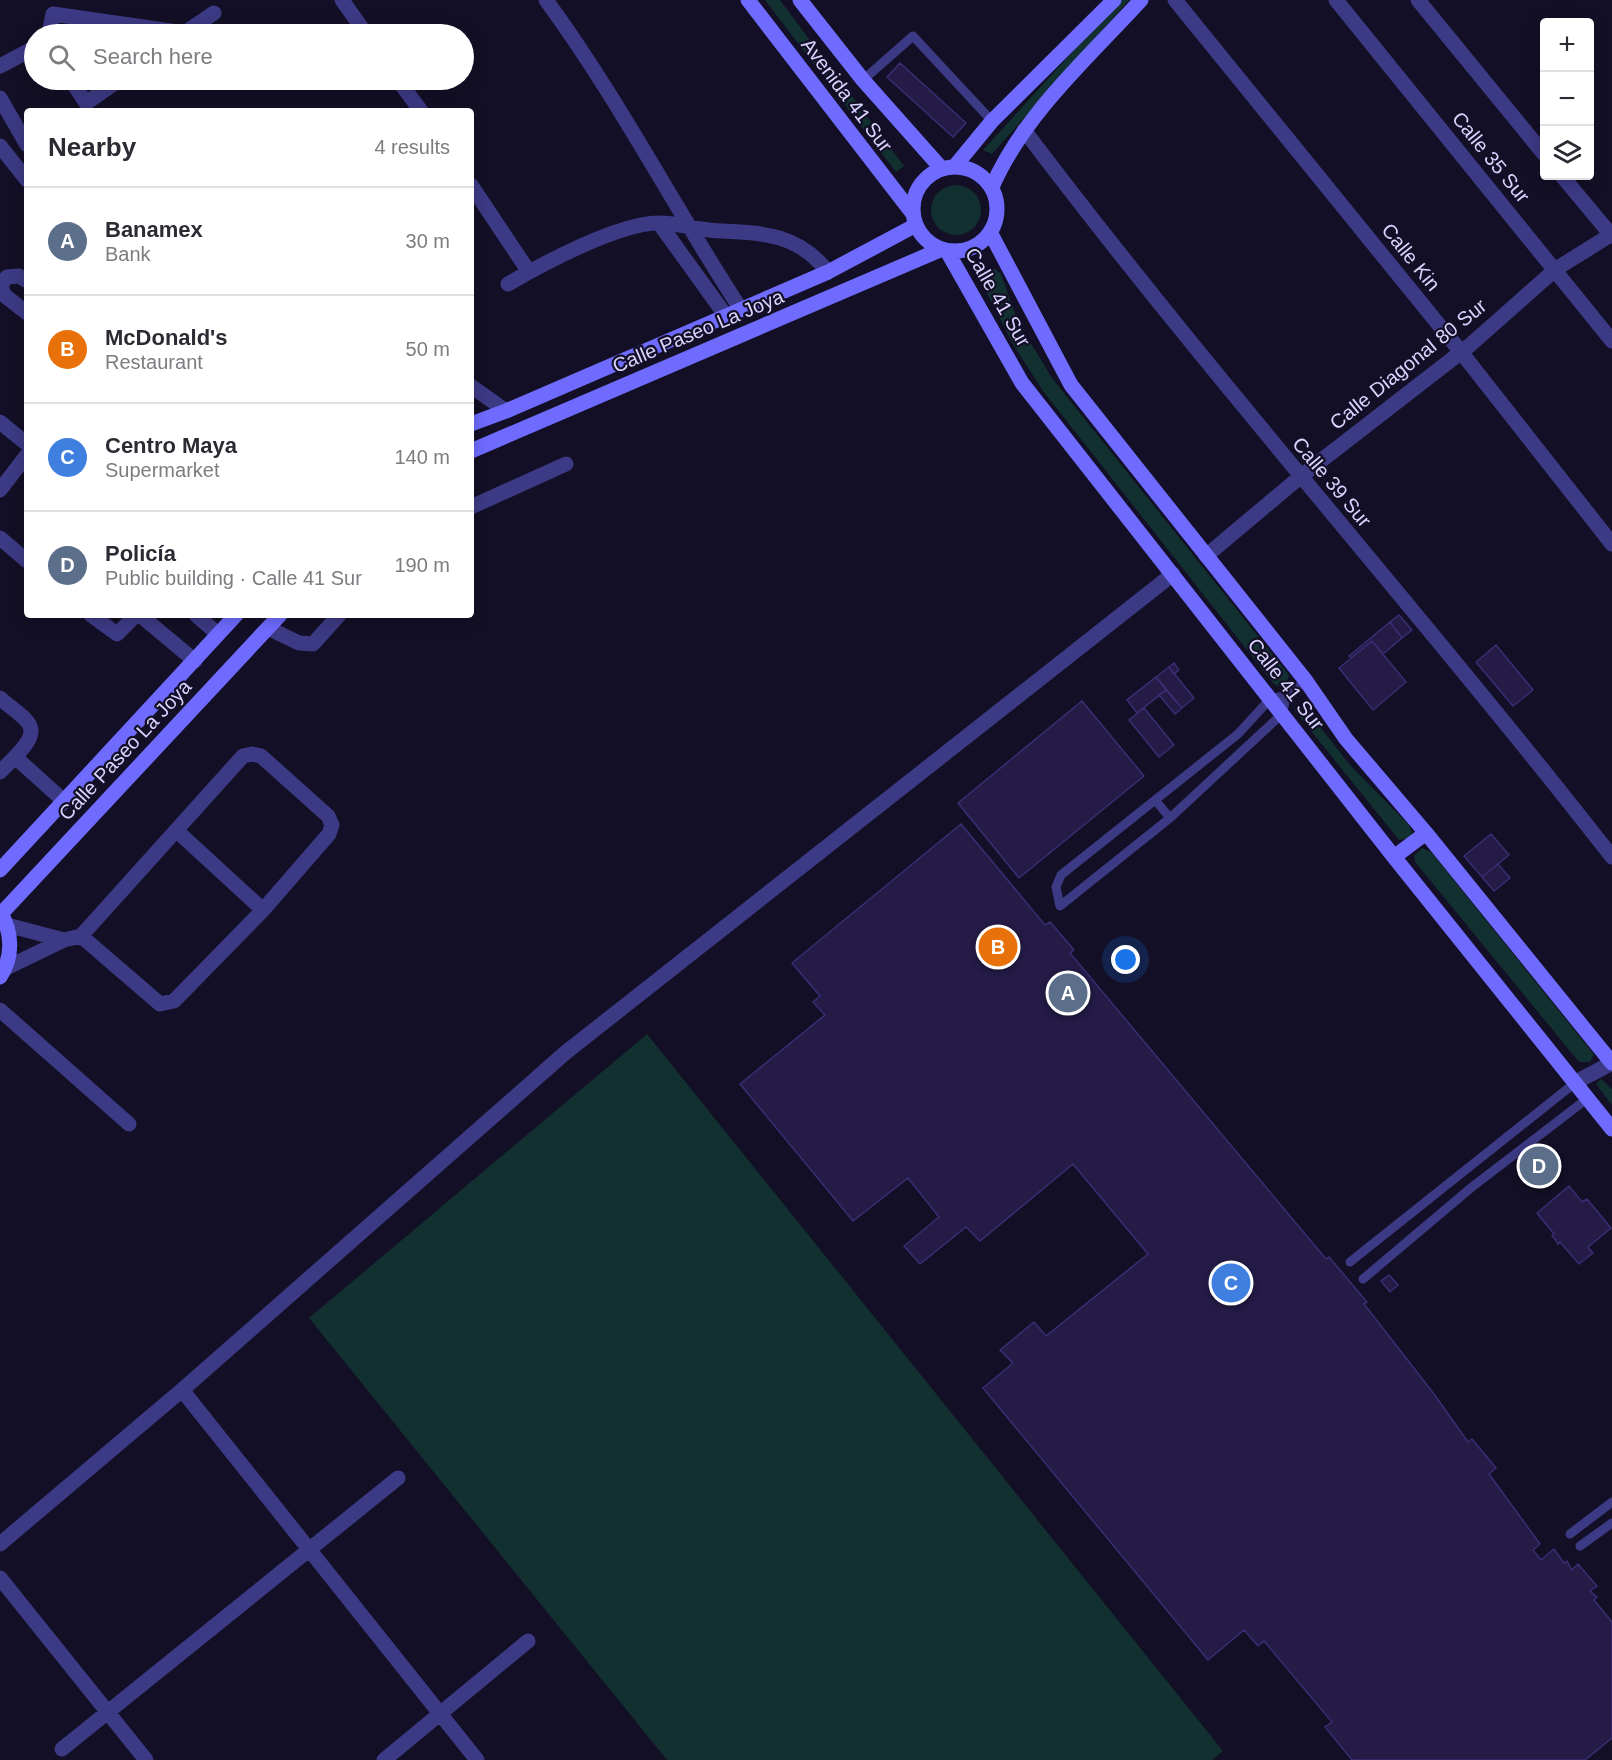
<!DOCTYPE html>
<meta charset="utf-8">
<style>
:root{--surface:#fff;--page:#f2f2f3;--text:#2b2b33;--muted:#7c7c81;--line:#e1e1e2;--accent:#187f8f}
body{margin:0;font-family:Helvetica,sans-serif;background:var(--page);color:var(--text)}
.controls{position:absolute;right:18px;top:18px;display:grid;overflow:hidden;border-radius:6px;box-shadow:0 3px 15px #0003}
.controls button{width:54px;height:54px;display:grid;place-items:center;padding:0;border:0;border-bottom:2px solid var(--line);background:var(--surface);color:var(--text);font:30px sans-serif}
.you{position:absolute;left:1126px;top:960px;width:21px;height:21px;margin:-15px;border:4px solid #fff;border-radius:50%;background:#1a73e8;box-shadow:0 0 0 9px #1a73e833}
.badge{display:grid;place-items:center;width:39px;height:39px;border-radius:50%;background:var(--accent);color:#fff;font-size:20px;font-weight:700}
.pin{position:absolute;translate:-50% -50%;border:3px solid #fff;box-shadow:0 2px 6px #0006}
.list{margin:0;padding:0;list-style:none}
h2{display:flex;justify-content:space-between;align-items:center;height:78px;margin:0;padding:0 24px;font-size:26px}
h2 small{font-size:20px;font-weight:400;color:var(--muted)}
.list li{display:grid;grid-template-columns:39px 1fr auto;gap:18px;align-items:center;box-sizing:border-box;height:108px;padding:0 24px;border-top:2px solid var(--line)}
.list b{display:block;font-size:22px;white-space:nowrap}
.list p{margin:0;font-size:20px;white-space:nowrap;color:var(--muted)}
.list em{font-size:20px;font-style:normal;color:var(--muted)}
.icon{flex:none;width:33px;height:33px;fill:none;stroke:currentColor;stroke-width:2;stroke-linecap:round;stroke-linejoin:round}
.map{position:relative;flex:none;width:1612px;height:1760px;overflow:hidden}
.search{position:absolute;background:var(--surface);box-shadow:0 3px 15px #0003;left:24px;top:24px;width:450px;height:66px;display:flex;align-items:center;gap:15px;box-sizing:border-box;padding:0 21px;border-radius:33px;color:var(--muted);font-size:22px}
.panel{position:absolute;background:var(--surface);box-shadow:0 3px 15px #0003;left:24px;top:108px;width:450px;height:510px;border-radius:6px}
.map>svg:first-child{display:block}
.green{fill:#12302f}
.building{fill:#241b47;stroke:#3b2d73;stroke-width:1.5}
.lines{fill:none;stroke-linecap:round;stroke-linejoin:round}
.service{stroke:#3d3a85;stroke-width:9}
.minor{stroke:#3d3a85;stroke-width:15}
.secondary{stroke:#6f6bff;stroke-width:15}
.labels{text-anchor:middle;stroke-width:4.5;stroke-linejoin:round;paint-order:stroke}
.street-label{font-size:20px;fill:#d9d4ff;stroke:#130f26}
</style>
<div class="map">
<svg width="1612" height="1760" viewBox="0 0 1612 1760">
<rect width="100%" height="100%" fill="#130f26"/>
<path class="green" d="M 765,0 L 780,0 L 904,166 L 896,172 Z
M 1120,0 L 1129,0 L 992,154 L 983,150 Z
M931 210a25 25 0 1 1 50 0a25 25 0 1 1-50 0Z
M 988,269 L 995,269 L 1001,274 L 1018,322 L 1052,378 L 1289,675 L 1286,684 L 1278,686 L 1273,683 L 1043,391 L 1014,346 L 981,282 L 981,273 Z
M 1296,705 L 1303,705 L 1350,765 L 1408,824 L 1412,832 L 1410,838 L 1399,840 L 1295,711 Z
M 1422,848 L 1431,852 L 1592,1052 L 1594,1055 L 1590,1062 L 1579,1062 L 1415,862 L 1414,856 Z
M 647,1034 L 1223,1751 L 1212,1760 L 667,1760 L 309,1318 Z
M 1601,1079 L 1612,1089 L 1612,1105 L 1596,1084 Z"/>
<path class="building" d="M 900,63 L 966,123 L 953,137 L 887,77 Z
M 1399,615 L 1412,630 L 1402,638 L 1390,622 Z
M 1390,622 L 1402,638 L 1383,654 L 1372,641 L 1351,658 L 1349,656 Z
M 1372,641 L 1406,682 L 1373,710 L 1339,668 Z
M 1496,645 L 1533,690 L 1513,706 L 1476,662 Z
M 1174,663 L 1179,670 L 1174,674 L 1169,667 Z
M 1169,667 L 1194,698 L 1182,708 L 1156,677 Z
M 1156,677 L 1166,690 L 1137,713 L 1127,700 Z
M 1166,690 L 1182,708 L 1175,714 L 1159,695 Z
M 1082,701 L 1144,776 L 1019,878 L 958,803 Z
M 1144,708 L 1174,745 L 1159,757 L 1129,720 Z
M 961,824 L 1045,925 L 1050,922 L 1074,950 L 1070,953 L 1326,1259 L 1329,1257 L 1367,1302 L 1364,1304 L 1434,1394 L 1468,1442 L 1472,1439 L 1496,1468 L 1489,1474 L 1540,1544 L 1533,1550 L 1541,1560 L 1554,1549 L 1564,1563 L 1567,1561 L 1572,1570 L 1578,1564 L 1597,1586 L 1590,1591 L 1597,1597 L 1594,1600 L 1612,1622 L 1612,1738 L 1585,1760 L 1352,1760 L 1325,1727 L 1332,1722 L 1264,1641 L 1258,1646 L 1244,1630 L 1208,1660 L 983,1388 L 1013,1363 L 1000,1350 L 1034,1322 L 1046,1336 L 1148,1254 L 1073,1164 L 980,1241 L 966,1227 L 920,1264 L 904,1246 L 939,1217 L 908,1178 L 853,1221 L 740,1084 L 825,1015 L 813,1002 L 820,996 L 792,963 Z
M 1491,834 L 1509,855 L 1482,877 L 1464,856 Z
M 1498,864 L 1510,878 L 1494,891 L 1482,877 Z
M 1544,1151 L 1555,1165 L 1535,1180 L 1524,1167 Z
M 1569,1186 L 1582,1202 L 1587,1199 L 1611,1228 L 1588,1247 L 1593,1253 L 1579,1264 L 1560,1242 L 1558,1244 L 1555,1239 L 1552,1236 L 1554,1234 L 1537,1213 Z
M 1389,1275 L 1398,1285 L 1390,1292 L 1381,1281 Z"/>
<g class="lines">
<path class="service" d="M 863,80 L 913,36 L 992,121
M 1287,695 L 1282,714 L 1170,818 L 1060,906 L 1056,887 L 1061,875 L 1238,734 L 1270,699 L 1287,695 L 1306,681
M 1156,801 L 1170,818
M 1350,1262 L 1576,1082
M 1363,1279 L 1472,1187 L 1588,1098
M 1570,1534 L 1612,1502
M 1580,1546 L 1612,1523"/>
<path class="minor" d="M 342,0 L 366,34
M 546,0 C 618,98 674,207 740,308
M 1175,0 L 1461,352 L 1612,544
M 1336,0 L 1612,341
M 1418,0 L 1544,154
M 49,34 L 53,14 L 185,33
M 183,34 L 214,13
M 0,66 L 34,48
M 71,80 L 86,103 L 119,80
M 398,80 L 421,111
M 0,98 L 27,145
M 1024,130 C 1212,379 1420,611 1612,857
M 0,146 L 27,180
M 1562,176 L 1612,236
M 471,185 L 529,272
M 659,223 L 726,316
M 27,281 L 19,276 L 7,277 L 1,285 L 4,295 L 27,313
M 508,284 C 544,263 619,223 659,223 C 681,223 701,231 722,231 C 766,233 799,235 828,272
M 471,386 L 506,411
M 0,422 L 27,444
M 0,490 L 27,455
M 471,507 L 566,464
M 0,538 L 27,561
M 1206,556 L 1300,477 L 1469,346 L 1556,269 L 1612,234
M 91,615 L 117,634 L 136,615
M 140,615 L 195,661
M 196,615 L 218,634
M 268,628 L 299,643 L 313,644 L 339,615
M 0,698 C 27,722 46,725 15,757
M 0,772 L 15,757 L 65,802
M 177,831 L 263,910
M 7,925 L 64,940
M 6,968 L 64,940 L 81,936 L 243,756 L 252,754 L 261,756 L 328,816 L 332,825 L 329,834 L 263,910 L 174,1001 L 160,1004 L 81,936
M 0,1010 L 129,1124
M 1576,1082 L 1612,1063
M 182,1390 L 477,1760
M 0,1544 L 182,1390 L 565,1053 L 1173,574
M 0,1578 L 146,1760
M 62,1749 L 398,1478
M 384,1760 L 528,1641"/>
<path class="secondary" d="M 748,0 L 913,214
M 800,0 L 863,80 L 942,169
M 955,166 L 992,121 L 1114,0
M913 209a42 42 0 1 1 84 0a42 42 0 1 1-84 0Z
M 992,187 C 1024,114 1088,58 1141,0
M 990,232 L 1071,385 L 1306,681 L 1346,739 L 1426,833 L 1612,1063
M 947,251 L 1022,383 L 1394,857 L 1612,1129
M 471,424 L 506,411 L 828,272 L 916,225
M 471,451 L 942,249
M 1394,857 L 1426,833
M 0,870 L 236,615
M 0,912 C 13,933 13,957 0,977
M 1,914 L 280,615"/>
</g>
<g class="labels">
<g class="street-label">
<text transform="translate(847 95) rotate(53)" y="7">Avenida 41 Sur</text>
<text transform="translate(1491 157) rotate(51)" y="7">Calle 35 Sur</text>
<text transform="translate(1411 257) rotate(51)" y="7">Calle Kin</text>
<text transform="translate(998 297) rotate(60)" y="7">Calle 41 Sur</text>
<text transform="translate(698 331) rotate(-23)" y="7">Calle Paseo La Joya</text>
<text transform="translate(1408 364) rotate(-39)" y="7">Calle Diagonal 80 Sur</text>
<text transform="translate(1332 482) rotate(50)" y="7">Calle 39 Sur</text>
<text transform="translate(1286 684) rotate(52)" y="7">Calle 41 Sur</text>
<text transform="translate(125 750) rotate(-47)" y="7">Calle Paseo La Joya</text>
</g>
</g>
</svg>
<div class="controls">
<button>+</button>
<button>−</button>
<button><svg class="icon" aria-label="layers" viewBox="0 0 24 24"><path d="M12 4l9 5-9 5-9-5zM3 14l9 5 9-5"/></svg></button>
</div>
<div class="you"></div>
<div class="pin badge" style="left:1068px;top:993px;background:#5c6f8a">A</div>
<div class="pin badge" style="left:998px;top:947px;background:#e8710a">B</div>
<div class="pin badge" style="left:1231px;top:1283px;background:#3f7fe0">C</div>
<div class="pin badge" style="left:1539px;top:1166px;background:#5c6f8a">D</div>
<div class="search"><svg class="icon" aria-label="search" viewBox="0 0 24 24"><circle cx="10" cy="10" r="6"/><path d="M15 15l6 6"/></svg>Search here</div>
<section class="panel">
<h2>Nearby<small>4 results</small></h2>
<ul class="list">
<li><span class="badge" style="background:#5c6f8a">A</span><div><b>Banamex</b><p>Bank</p></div><em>30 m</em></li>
<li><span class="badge" style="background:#e8710a">B</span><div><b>McDonald's</b><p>Restaurant</p></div><em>50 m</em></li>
<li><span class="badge" style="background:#3f7fe0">C</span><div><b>Centro Maya</b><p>Supermarket</p></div><em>140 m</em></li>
<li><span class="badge" style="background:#5c6f8a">D</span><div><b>Policía</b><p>Public building · Calle 41 Sur</p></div><em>190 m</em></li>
</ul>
</section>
</div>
